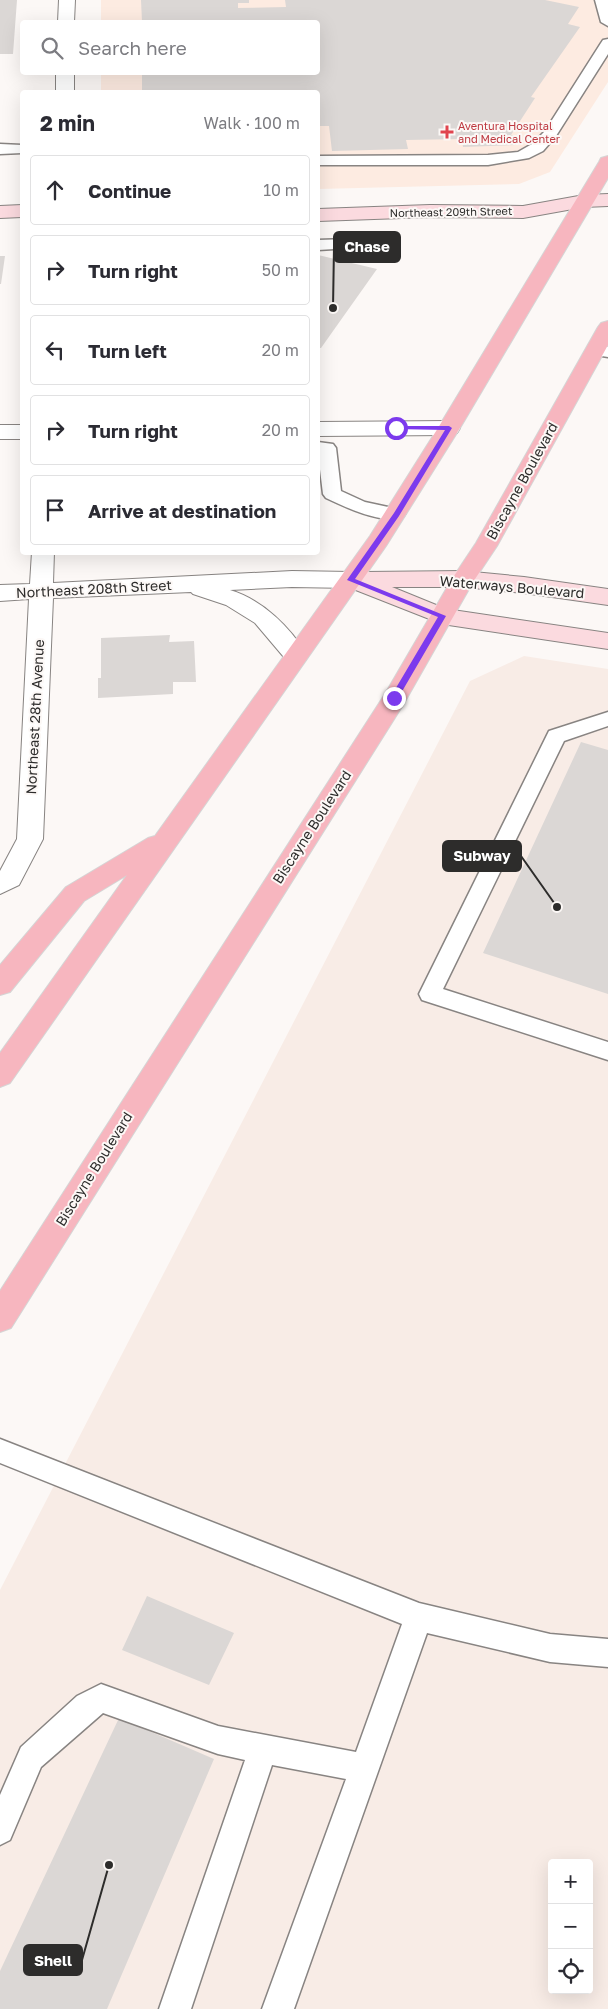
<!DOCTYPE html>
<meta charset="utf-8">
<style>
:root{--surface:#fff;--page:#f2f2f3;--text:#2b2b33;--muted:#7c7c81;--line:#e1e1e2}
body{margin:0;font-family:"Golos Text",sans-serif;background:var(--page);color:var(--text)}
.controls{position:absolute;right:15px;bottom:15px;display:grid;overflow:hidden;border-radius:5px;box-shadow:0 5px 20px #0002}
.controls button{width:45px;height:45px;display:grid;place-items:center;padding:0;border:0;border-bottom:1px solid var(--line);background:var(--surface);color:var(--text);font:25px sans-serif}
.stop{position:absolute;width:15px;height:15px;margin:-11px;border:4px solid #7c3aed;border-radius:50%;background:#fff}
.stop.end{background:#7c3aed;border-color:#fff;box-shadow:0 1px 5px #0008}
.list{margin:0;padding:0;list-style:none}
h2{display:flex;justify-content:space-between;align-items:center;height:65px;margin:0;padding:0 20px;font-size:21px}
h2 small{font-size:16px;font-weight:400;color:var(--muted)}
.list li{display:grid;grid-template-columns:32px 1fr auto;gap:15px;align-items:center;box-sizing:border-box;height:70px;margin:0 10px 10px;padding:0 10px;border:1px solid var(--line);border-radius:5px}
.list b{display:block;font-size:19px;white-space:nowrap}
.list em{font-size:16px;font-style:normal;color:var(--muted)}
.icon{flex:none;width:28px;height:28px;fill:none;stroke:currentColor;stroke-width:2;stroke-linecap:round;stroke-linejoin:round}
.map{position:relative;flex:none;width:608px;height:2009px;overflow:hidden}
.search{position:absolute;background:var(--surface);box-shadow:0 5px 20px #0002;left:20px;top:20px;width:300px;height:55px;display:flex;align-items:center;gap:12px;box-sizing:border-box;padding:0 18px;border-radius:5px;color:var(--muted);font-size:19px}
.panel{position:absolute;background:var(--surface);box-shadow:0 5px 20px #0002;left:20px;top:90px;width:300px;height:465px;border-radius:5px}
.map>svg:first-child{display:block}
.built{fill:#f8ece6;fill-rule:evenodd}
.medical{fill:#fdebe1}
.building{fill:#dbd7d5}
.lines{fill:none;stroke-linecap:round;stroke-linejoin:round}
.lane-casing{stroke:#888482;stroke-width:3}
.street-casing{stroke:#888482;stroke-width:2}
.secondary-casing{stroke:#888482;stroke-width:2}
.primary-casing{stroke:#d5d5d5;stroke-width:2}
.lane{fill:#fff;fill-rule:evenodd}
.street{fill:#fff;fill-rule:evenodd}
.secondary{fill:#fbdadf;fill-rule:evenodd}
.primary{fill:#f7b6bf;fill-rule:evenodd}
.route{fill:#7c3aed}
.health-dot{fill:#e0444e;stroke:#fcf8f6;stroke-width:2}
.labels{text-anchor:middle;stroke-width:4;stroke-linejoin:round;paint-order:stroke}
.far-health-label{font-size:11px;fill:#be3a42;stroke:#fcf8f6;text-anchor:start}
.far-street-label{font-size:11px;fill:#2d2c2b;stroke:#fcf8f6}
.street-label{font-size:14px;fill:#2d2c2b;stroke:#fcf8f6}
.leader{fill:none;stroke:#2d2c2b;stroke-width:2}
.callout-dot{fill:#2d2c2b;stroke:#fcf8f6;stroke-width:2}
.callout{fill:#2d2c2b;stroke:#2d2c2b;stroke-width:2}
.callout-label{font-size:15px;text-anchor:middle;font-weight:bold;fill:#fff}
</style>
<div class="map">
<svg width="608" height="2009" viewBox="0 0 608 2009">
<rect width="100%" height="100%" fill="#fcf8f6"/>
<path class="built" d="M 524,656 L 608,669 L 608,2009 L 0,2009 L 0,1590 L 470,681 ZM 552,1863 L 589,1863 L 589,1990 L 552,1990 Z"/>
<path class="medical" d="M 101,0 L 608,0 L 608,82 L 550,172 L 519,184 L 318,189 L 318,92 L 101,92 L 101,73 L 318,72 L 318,22 L 101,22 Z"/>
<path class="building" d="M 0,0 L 17,0 L 13,54 L 0,54 Z
M 141,0 L 249,0 L 249,3 L 238,3 L 238,8 L 286,7 L 285,0 L 545,0 L 579,7 L 568,24 L 580,27 L 531,97 L 535,98 L 511,135 L 514,136 L 516,145 L 463,147 L 462,139 L 406,140 L 408,149 L 332,151 L 329,126 L 318,126 L 318,92 L 142,92 L 142,72 L 318,72 L 318,22 L 142,22 Z
M 318,255 L 377,269 L 321,348 L 318,348 Z
M 0,256 L 5,256 L 1,284 L 0,284 Z
M 170,635 L 169,642 L 194,641 L 196,682 L 173,682 L 173,694 L 98,698 L 98,678 L 101,678 L 101,638 Z
M 581,742 L 608,750 L 608,994 L 483,953 Z
M 147,1596 L 234,1633 L 209,1685 L 122,1650 Z
M 119,1718 L 214,1759 L 107,2009 L 0,2009 L 0,1971 Z"/>
<g class="lines">
<g class="lane-casing">
<path id="lane" d="M 595,0 L 608,0 L 608,26 L 601,22 Z
M 608,39 L 608,54 L 556,136 L 543,151 L 529,158 L 488,165 L 318,165 L 318,156 L 488,155 L 518,152 L 532,144 L 545,131 L 601,43 L 603,40 Z
M 0,144 L 22,145 L 22,153 L 0,154 Z
M 378,238 L 384,240 L 386,243 L 384,246 L 318,250 L 318,240 Z
M 595,345 L 608,347 L 608,357 L 589,354 L 587,350 L 589,346 Z
M 318,442 L 333,444 L 336,448 L 341,491 L 365,502 L 402,510 L 405,514 L 402,518 C 381,524 345,507 326,498 L 323,494 L 318,453 Z
M 608,712 L 608,726 L 564,741 L 443,989 L 608,1042 L 608,1060 L 422,1000 L 419,994 L 549,731 Z
M 0,1439 L 419,1603 L 550,1634 L 608,1639 L 608,1667 L 550,1662 L 427,1633 L 294,2009 L 262,2009 L 346,1779 L 272,1765 L 191,2009 L 159,2009 L 245,1760 L 218,1754 L 103,1713 L 41,1767 L 10,1840 L 0,1845 L 0,1795 L 21,1747 L 77,1696 L 101,1684 L 218,1726 L 356,1752 L 402,1624 L 0,1463 Z"/>
</g>
<g class="street-casing">
<path id="street" d="M 59,0 L 75,0 L 74,22 L 58,22 Z
M 56,72 L 74,72 L 74,92 L 56,92 Z
M 449,421 L 457,423 L 460,428 L 457,433 L 449,435 L 318,436 L 318,422 Z
M 0,425 L 22,425 L 22,439 L 0,439 Z
M 32,552 L 54,552 L 53,583 L 292,571 L 351,572 L 359,575 L 362,580 L 359,585 L 351,588 L 292,587 L 230,590 C 263,600 290,627 308,656 L 304,662 L 296,664 L 288,662 L 255,623 L 226,605 L 193,594 L 191,592 L 53,598 L 43,839 L 19,885 L 0,894 L 0,871 L 17,839 L 29,599 L 0,601 L 0,585 L 30,584 Z"/>
</g>
<g class="secondary-casing">
<path id="secondary" d="M 608,194 L 608,206 L 584,207 L 523,218 L 430,217 L 318,221 L 318,209 L 430,205 L 523,206 L 584,195 Z
M 22,205 L 22,217 L 0,218 L 0,206 Z
M 463,571 L 524,577 L 608,589 L 608,605 L 524,593 L 463,587 L 392,587 L 446,609 L 608,633 L 608,649 L 442,624 L 343,585 L 340,580 L 343,575 C 351,572 357,574 365,572 Z"/>
</g>
<g class="primary-casing">
<path id="primary" d="M 608,156 L 608,178 L 460,428 L 386,546 L 10,1083 L 0,1087 L 0,1053 L 127,875 L 84,901 L 10,992 L 0,995 L 0,965 L 66,887 L 148,838 L 155,836 L 370,536 L 438,428 L 599,162 L 601,158 Z
M 608,321 L 608,345 L 497,546 L 473,582 L 403,705 L 11,1328 L 0,1332 L 0,1291 L 385,694 L 452,579 L 476,543 L 598,327 L 601,323 Z"/>
</g>
<use href="#lane" class="lane"/>
<use href="#street" class="street"/>
<use href="#secondary" class="secondary"/>
<use href="#primary" class="primary"/>
</g>
<path class="route" d="M 396,426 L 449,426 L 452,428 L 399,516 L 355,579 L 446,616 L 397,700 L 394,701 L 390,698 L 438,617 L 347,580 L 394,513 L 445,430 L 394,429 L 393,428 Z"/>
<path class="health-dot" d="M444.5 124.5h5v5h5v5h-5v5h-5v-5h-5v-5h5z"/>
<g class="labels">
<g class="far-health-label">
<text x="458" y="130">Aventura Hospital<tspan x="458" dy="13">and Medical Center</tspan></text>
</g>
<g class="far-street-label">
<text transform="translate(451 212) rotate(-1)" y="4">Northeast 209th Street</text>
</g>
<g class="street-label">
<text transform="translate(522 481) rotate(-61)" y="5">Biscayne Boulevard</text>
<text transform="translate(512 587) rotate(5)" y="5">Waterways Boulevard</text>
<text transform="translate(94 589) rotate(-3)" y="5">Northeast 208th Street</text>
<text transform="translate(35 717) rotate(-87)" y="5">Northeast 28th Avenue</text>
<text transform="translate(312 827) rotate(-57)" y="5">Biscayne Boulevard</text>
<text transform="translate(94 1169) rotate(-58)" y="5">Biscayne Boulevard</text>
</g>
</g>
<path class="leader" d="M333 308L334 247M557 907L521 856M109 1865L82 1960"/>
<g class="callout-dot">
<circle cx="333" cy="308" r="5"/>
<circle cx="557" cy="907" r="5"/>
<circle cx="109" cy="1865" r="5"/>
</g>
<g class="callout">
<rect x="334" y="232" width="66" height="30" rx="5"/>
<rect x="443" y="841" width="78" height="30" rx="5"/>
<rect x="24" y="1945" width="58" height="30" rx="5"/>
</g>
<g class="callout-label">
<text x="367" y="252">Chase</text>
<text x="482" y="861">Subway</text>
<text x="53" y="1966">Shell</text>
</g>
</svg>
<div class="controls">
<button>+</button>
<button>−</button>
<button><svg class="icon" aria-label="locate" viewBox="0 0 24 24"><circle cx="12" cy="12" r="6"/><path d="M12 2v4M12 18v4M2 12h4M18 12h4"/></svg></button>
</div>
<div class="stop" style="left:396px;top:428px"></div>
<div class="stop end" style="left:394px;top:698px"></div>
<div class="search"><svg class="icon" aria-label="search" viewBox="0 0 24 24"><circle cx="10" cy="10" r="6"/><path d="M15 15l6 6"/></svg>Search here</div>
<section class="panel">
<h2>2 min<small>Walk · 100 m</small></h2>
<ul class="list">
<li><svg class="icon" aria-label="ahead" viewBox="0 0 24 24"><path d="M12 20V5M6 11l6-6 6 6"/></svg><div><b>Continue</b></div><em>10 m</em></li>
<li><svg class="icon" aria-label="right" viewBox="0 0 24 24"><path d="M7 20v-9h11M14 6l5 5-5 5"/></svg><div><b>Turn right</b></div><em>50 m</em></li>
<li><svg class="icon" aria-label="left" viewBox="0 0 24 24"><path d="M17 20v-9H6M10 6l-5 5 5 5"/></svg><div><b>Turn left</b></div><em>20 m</em></li>
<li><svg class="icon" aria-label="right" viewBox="0 0 24 24"><path d="M7 20v-9h11M14 6l5 5-5 5"/></svg><div><b>Turn right</b></div><em>20 m</em></li>
<li><svg class="icon" aria-label="arrive" viewBox="0 0 24 24"><path d="M6 21V4h12l-3 4 3 4H6"/></svg><div><b>Arrive at destination</b></div></li>
</ul>
</section>
</div>
